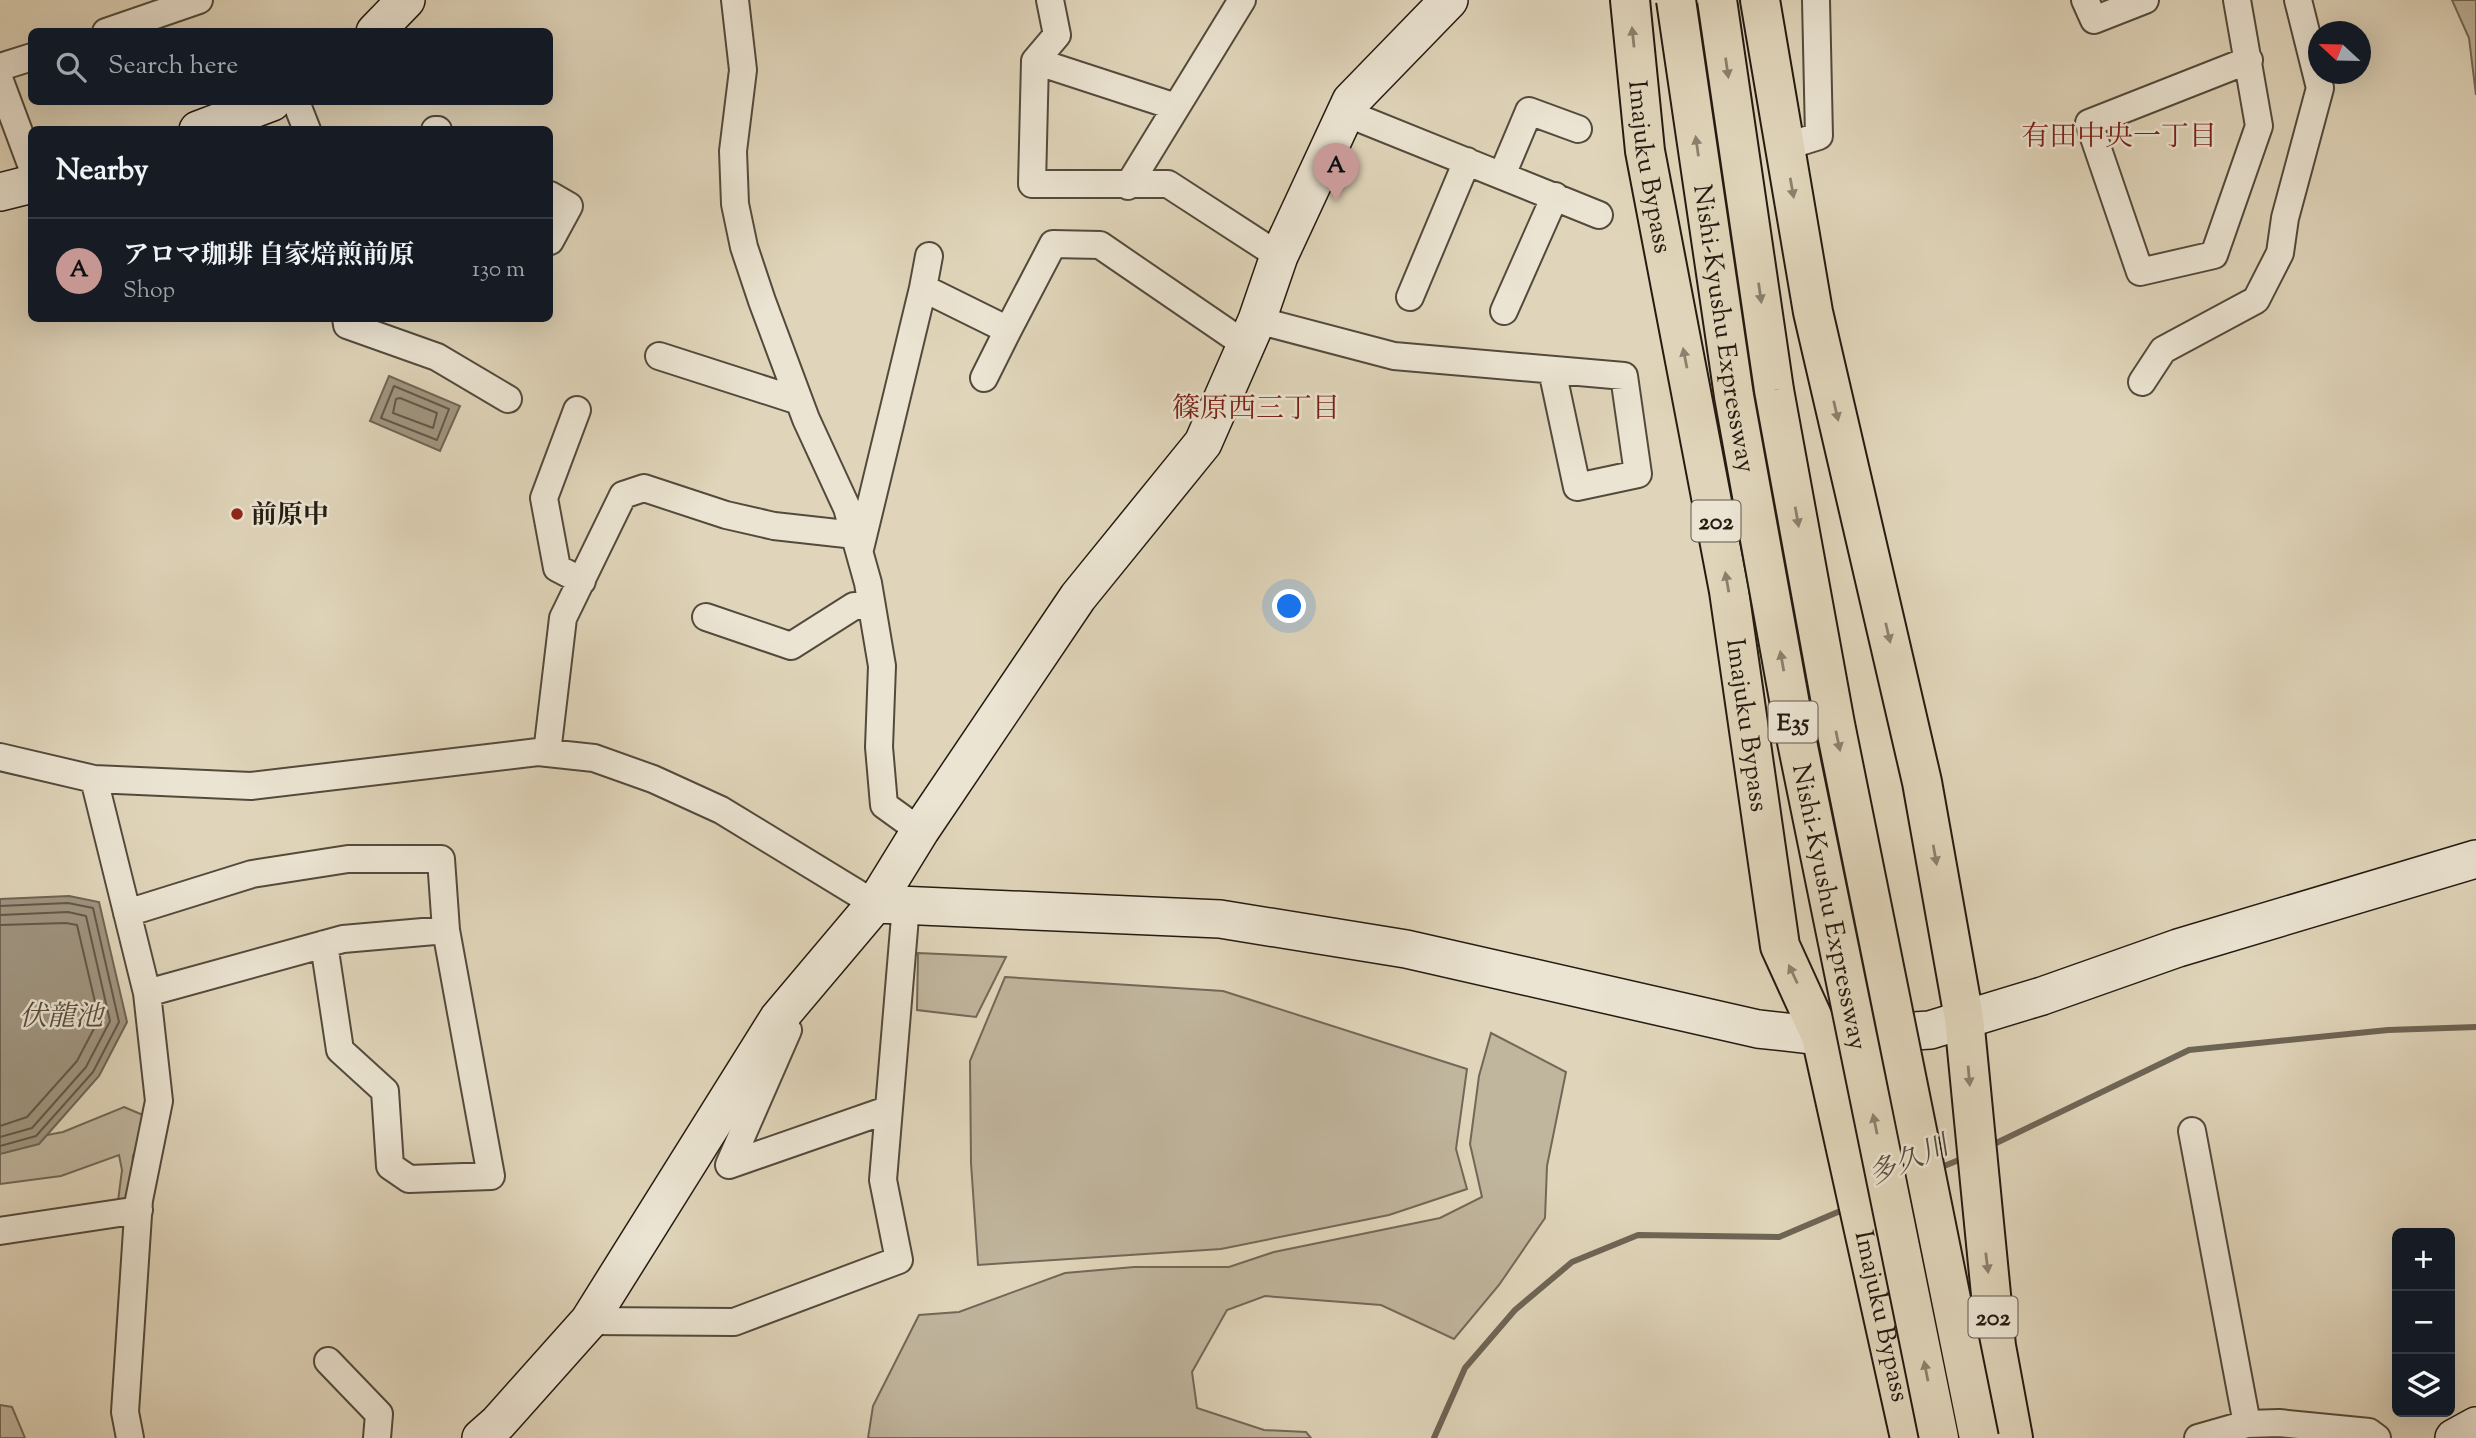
<!DOCTYPE html>
<meta charset="utf-8">
<style>
:root{--surface:#171b24;--page:#242831;--text:#f1f3f6;--muted:#9ea1a6;--line:#363941;--accent:#c59692}
body{margin:0;font-family:"Sorts Mill Goudy","Noto Serif JP",serif;background:var(--page);color:var(--text)}
.controls{position:absolute;right:21px;bottom:21px;display:grid;overflow:hidden;border-radius:10px;box-shadow:0 7px 28px #0002}
.controls button{width:63px;height:63px;display:grid;place-items:center;padding:0;border:0;border-bottom:2px solid var(--line);background:var(--surface);color:var(--text);font:35px sans-serif}
.compass{position:absolute;left:2308px;top:21px;width:63px;height:63px;border-radius:50%;background:var(--surface);box-shadow:0 7px 28px #0002;rotate:292deg}
.you{position:absolute;left:1290px;top:607px;width:24px;height:24px;margin:-18px;border:5px solid #fff;border-radius:50%;background:#1a73e8;box-shadow:0 0 0 10px #1a73e833}
.badge{display:grid;place-items:center;width:46px;height:46px;border-radius:50%;background:var(--accent);color:#111;font-size:23px;font-weight:700}
.pin{position:absolute;translate:-50% -58px;filter:drop-shadow(0 2px 4px #0008)}
.pin::after{content:'';position:absolute;top:37px;width:24px;height:21px;background:inherit;clip-path:polygon(0 0,100% 0,50% 100%)}
.list{margin:0;padding:0;list-style:none}
h2{display:flex;justify-content:space-between;align-items:center;height:91px;margin:0;padding:0 28px;font-size:30px}
h2 small{font-size:23px;font-weight:400;color:var(--muted)}
.list li{display:grid;grid-template-columns:46px 1fr auto;gap:21px;align-items:center;box-sizing:border-box;height:105px;padding:0 28px;border-top:2px solid var(--line)}
.list b{display:block;font-size:26px;white-space:nowrap}
.list p{margin:0;font-size:23px;white-space:nowrap;color:var(--muted)}
.list em{font-size:23px;font-style:normal;color:var(--muted)}
.icon{flex:none;width:38px;height:38px;fill:none;stroke:currentColor;stroke-width:2;stroke-linecap:round;stroke-linejoin:round}
.map{position:relative;flex:none;width:2476px;height:1438px;overflow:hidden}
.search{position:absolute;background:var(--surface);box-shadow:0 7px 28px #0002;left:28px;top:28px;width:525px;height:77px;display:flex;align-items:center;gap:18px;box-sizing:border-box;padding:0 24px;border-radius:10px;color:var(--muted);font-size:26px}
.panel{position:absolute;background:var(--surface);box-shadow:0 7px 28px #0002;left:28px;top:126px;width:525px;height:196px;border-radius:10px}
.map>svg:first-child{display:block}
.green{fill:#c0b59d;stroke:#726858;stroke-width:2}
.water{fill:#a09681;stroke:#6e6555;stroke-width:2}
.lines{fill:none;stroke-linecap:round;stroke-linejoin:round}
.shore{stroke:#62584a;stroke-width:2}
.stream{stroke:#6e6555;stroke-width:6}
.street-casing{stroke:#534a3c;stroke-width:30}
.secondary-casing{stroke:#241b12;stroke-width:40}
.highway-casing{stroke:#241b12;stroke-width:42}
.street{stroke:#ebe4d2;stroke-width:26}
.secondary{stroke:#ebe4d2;stroke-width:37}
.highway{stroke:#e0d5ba;stroke-width:38}
.highway-bridge-casing{stroke:#241b12;stroke-width:42;stroke-linecap:butt}
.highway-bridge{stroke:#e0d5ba;stroke-width:38}
.oneway{fill:#8b816e}
.poi-dot{fill:#8f2418;stroke:#ebe4d2;stroke-width:2.5}
.labels{text-anchor:middle;stroke-width:5;stroke-linejoin:round;paint-order:stroke}
.shield{fill:#ebe4d2;stroke:#60574c;stroke-width:2}
.shield-label{font-size:24px;font-weight:bold;fill:#241b12}
.street-label{font-size:26px;fill:#241b12;stroke:#ebe4d2}
.poi-label{font-size:26px;font-weight:bold;fill:#241b12;stroke:#ebe4d2;text-anchor:start}
.neighbourhood-label{font-size:28px;fill:#7a1f14;stroke:#ebe4d2}
.water-label{font-size:28px;font-style:italic;fill:#564c3e;stroke:#ebe4d2}
</style>
<div class="map">
<svg width="2476" height="1438" viewBox="0 0 2476 1438">
<rect width="100%" height="100%" fill="#e0d5ba"/>
<filter id="stains"><feTurbulence type="fractalNoise" baseFrequency=".00286" numOctaves="4"/><feColorMatrix values="0 0 0 0 .2 0 0 0 0 .09 0 0 0 0 .02 0 0 0 .5 -.17"/></filter>
<radialGradient id="worn" r=".72"><stop offset=".6" stop-color="#630" stop-opacity="0"/><stop offset="1" stop-color="#630" stop-opacity=".3"/></radialGradient>
<path class="green" d="M 2452,0 L 2476,0 L 2476,95 L 2469,38 Z
M 918,953 L 1006,957 L 976,1017 L 917,1010 Z
M 1005,977 L 1223,991 L 1467,1069 L 1456,1149 L 1467,1189 L 1389,1215 L 1221,1249 L 978,1265 L 971,1163 L 970,1061 Z
M 1491,1033 L 1566,1072 L 1547,1166 L 1545,1218 L 1499,1285 L 1454,1339 L 1381,1305 L 1265,1296 L 1227,1310 L 1192,1372 L 1197,1408 L 1264,1430 L 1306,1432 L 1311,1438 L 868,1438 L 873,1406 L 919,1315 L 959,1312 L 1065,1273 L 1134,1267 L 1229,1267 L 1274,1252 L 1440,1218 L 1482,1197 L 1470,1144 L 1479,1076 Z
M 124,1107 L 143,1115 L 144,1130 L 133,1156 L 130,1199 L 118,1201 L 122,1170 L 119,1155 L 61,1176 L 0,1184 L 0,1144 L 63,1132 Z
M 0,1405 L 12,1407 L 25,1438 L 0,1438 Z"/>
<path class="water" d="M 389,376 L 460,406 L 440,451 L 370,421 Z
M 69,896 L 99,902 L 127,1022 L 99,1076 L 39,1144 L 0,1154 L 0,899 Z"/>
<g class="lines">
<path class="shore" d="M 394,386 L 449,409 L 437,440 L 381,418 Z
M 400,398 L 437,413 L 433,428 L 393,413 L 396,399 Z
M 0,906 L 68,903 L 93,908 L 119,1022 L 93,1072 L 36,1136 L 0,1146
M 0,915 L 68,912 L 86,916 L 110,1021 L 86,1067 L 32,1128 L 0,1137
M 0,925 L 66,923 L 77,925 L 99,1019 L 77,1061 L 27,1117 L 0,1126"/>
<path class="stream" d="M 1990,1146 L 2189,1050 L 2388,1030 L 2476,1027
M 1939,1168 L 1964,1158
M 1434,1438 L 1465,1368 L 1515,1310 L 1572,1262 L 1638,1235 L 1779,1237 L 1845,1209"/>
<g class="street-casing">
<path id="street" d="M 735,0 L 743,70 L 733,151 L 735,204 L 744,247 L 762,301 L 806,419 L 847,508 L 868,583 L 882,666 L 879,747 L 884,805 L 920,831
M 1050,0 L 1057,35 L 1035,61 L 1032,184 L 1168,184 L 1279,256
M 2085,0 L 2094,20 L 2145,0
M 2237,0 L 2259,126 L 2214,255 L 2140,272 L 2089,123 L 2249,60
M 106,32 L 199,0
M 1035,61 L 1176,107
M 0,67 L 32,57
M 0,81 L 32,167
M 296,102 L 307,130
M 1346,113 L 1599,215
M 435,130 L 438,130
M 1784,147 L 1819,136 L 1816,0
M 1502,175 L 1529,111 L 1578,129
M 1128,186 L 1242,0
M 550,195 L 569,206 L 550,241
M 923,288 L 929,256
M 1410,297 L 1467,161
M 1504,311 L 1555,196
M 346,318 L 347,325 L 437,357 L 508,399
M 1257,320 L 1394,356 L 1624,376 L 1638,474 L 1577,487 L 1552,370
M 659,356 L 799,401
M 984,378 L 1008,330
M 2142,382 L 2163,350 L 2256,300 L 2280,253 L 2285,218 L 2320,88 L 2298,0
M 577,410 L 544,498 L 557,568 L 582,581
M 860,549 L 923,288 L 1008,330 L 1053,244 L 1100,245 L 1246,345
M 706,617 L 791,646 L 854,606 L 872,606
M 547,753 L 563,618 L 623,495 L 644,488 L 726,515 L 774,526 L 855,535
M 0,757 L 94,779 L 251,786 L 538,752 L 594,758 L 653,779 L 721,810 L 875,904
M 94,779 L 147,993 L 159,1101 L 139,1200 L 125,1412 L 130,1438
M 127,913 L 252,874 L 348,859 L 441,859 L 446,930 L 491,1176 L 409,1179 L 390,1166 L 385,1091 L 340,1050 L 324,944
M 147,993 L 343,939 L 446,930
M 784,1025 L 788,1030 L 729,1165 L 887,1110
M 2192,1131 L 2247,1424
M 0,1231 L 139,1210
M 589,1321 L 734,1322 L 899,1260 L 883,1180 L 906,905
M 328,1361 L 379,1414 L 377,1438
M 2198,1438 L 2247,1424 L 2279,1423 L 2369,1432 L 2377,1438"/>
</g>
<g class="secondary-casing">
<path id="secondary" d="M 375,32 L 406,0
M 198,130 L 272,102
M 0,192 L 32,184
M 875,904 L 1220,919 L 1406,949 L 1758,1029 L 1821,1036
M 1914,1031 L 1930,1030 L 2042,996 L 2178,948 L 2476,859
M 481,1438 L 498,1423 L 589,1321 L 778,1019 L 875,904 L 920,831 L 1078,597 L 1203,443 L 1257,320 L 1279,256 L 1351,101 L 1449,0
M 2454,1438 L 2476,1426"/>
</g>
<g class="highway-casing">
<g id="highway">
<path id="s1" d="M 1630,0 L 1645,151 L 1729,591 L 1780,946 L 1821,1036 L 1910,1438"/>
<path d="M 1760,0 L 1813,312 L 1922,782 L 1964,1018 L 1996,1346 L 2013,1438"/>
</g>
</g>
<use href="#street" class="street"/>
<use href="#secondary" class="secondary"/>
<use href="#highway" class="highway"/>
<g class="highway-bridge-casing">
<g id="highway-bridge">
<path id="s2" d="M 1676,0 L 1734,396 L 1795,732 L 1939,1438"/>
<path d="M 1717,0 L 1774,390 L 1835,724 L 1979,1438"/>
</g>
</g>
<use href="#highway-bridge" class="highway-bridge"/>
</g>
<defs><path id="oneway-solid" d="M-6-.8H1V-3.2L6.5 0L1 3.2V.8H-6Z" transform="scale(1.75)"/></defs>
<g class="oneway">
<use href="#oneway-solid" transform="translate(1633 37) rotate(-96)"/>
<use href="#oneway-solid" transform="translate(1727 68) rotate(82)"/>
<use href="#oneway-solid" transform="translate(1697 146) rotate(-98)"/>
<use href="#oneway-solid" transform="translate(1792 188) rotate(80)"/>
<use href="#oneway-solid" transform="translate(1760 293) rotate(82)"/>
<use href="#oneway-solid" transform="translate(1685 358) rotate(-101)"/>
<use href="#oneway-solid" transform="translate(1836 411) rotate(77)"/>
<use href="#oneway-solid" transform="translate(1797 517) rotate(80)"/>
<use href="#oneway-solid" transform="translate(1727 582) rotate(-100)"/>
<use href="#oneway-solid" transform="translate(1888 633) rotate(77)"/>
<use href="#oneway-solid" transform="translate(1782 661) rotate(-100)"/>
<use href="#oneway-solid" transform="translate(1838 741) rotate(78)"/>
<use href="#oneway-solid" transform="translate(1935 855) rotate(80)"/>
<use href="#oneway-solid" transform="translate(1793 974) rotate(-115)"/>
<use href="#oneway-solid" transform="translate(1969 1076) rotate(85)"/>
<use href="#oneway-solid" transform="translate(1875 1124) rotate(-102)"/>
<use href="#oneway-solid" transform="translate(1987 1263) rotate(83)"/>
<use href="#oneway-solid" transform="translate(1926 1371) rotate(-101)"/>
</g>
<circle class="poi-dot" cx="237" cy="514" r="7"/>
<g class="labels">
<g class="shield">
<rect x="1691.5" y="500.5" width="49" height="41" rx="5"/>
<rect x="1768.5" y="701.5" width="49" height="41" rx="5"/>
<rect x="1968.5" y="1296.5" width="49" height="41" rx="5"/>
</g>
<g class="shield-label">
<text x="1716" y="529">202</text>
<text x="1793" y="730">E35</text>
<text x="1993" y="1325">202</text>
</g>
<g class="street-label">
<text dy="9" stroke="none"><textPath href="#s1" startOffset="168">Imajuku Bypass</textPath></text>
<text dy="9" stroke="none"><textPath href="#s2" startOffset="332">Nishi-Kyushu Expressway</textPath></text>
<text dy="9" stroke="none"><textPath href="#s1" startOffset="735">Imajuku Bypass</textPath></text>
<text dy="9" stroke="none"><textPath href="#s2" startOffset="920">Nishi-Kyushu Expressway</textPath></text>
<text dy="9" stroke="none"><textPath href="#s1" startOffset="1344">Imajuku Bypass</textPath></text>
</g>
<g class="poi-label">
<text x="251" y="523">前原中</text>
</g>
<g class="neighbourhood-label">
<text x="2119" y="145">有田中央一丁目</text>
<text x="1256" y="417">篠原西三丁目</text>
</g>
<g class="water-label">
<text x="61" y="1025">伏龍池</text>
<text transform="translate(1908 1159) rotate(-23)" y="10">多久川</text>
</g>
</g>
<rect width="100%" height="100%" filter="url(#stains)"/>
<rect width="100%" height="100%" fill="url(#worn)"/>
</svg>
<div class="controls">
<button>+</button>
<button>−</button>
<button><svg class="icon" aria-label="layers" viewBox="0 0 24 24"><path d="M12 4l9 5-9 5-9-5zM3 14l9 5 9-5"/></svg></button>
</div>
<svg class="compass" viewBox="-18 -18 36 36"><path d="M0-13l5 13h-10z" fill="#e53935"/><path d="M0 13l5-13h-10z" fill="#9ea1a6"/></svg>
<div class="you"></div>
<div class="pin badge" style="left:1336px;top:201px">A</div>
<div class="search"><svg class="icon" aria-label="search" viewBox="0 0 24 24"><circle cx="10" cy="10" r="6"/><path d="M15 15l6 6"/></svg>Search here</div>
<section class="panel">
<h2>Nearby<small></small></h2>
<ul class="list">
<li><span class="badge">A</span><div><b>アロマ珈琲 自家焙煎前原</b><p>Shop</p></div><em>130 m</em></li>
</ul>
</section>
</div>
